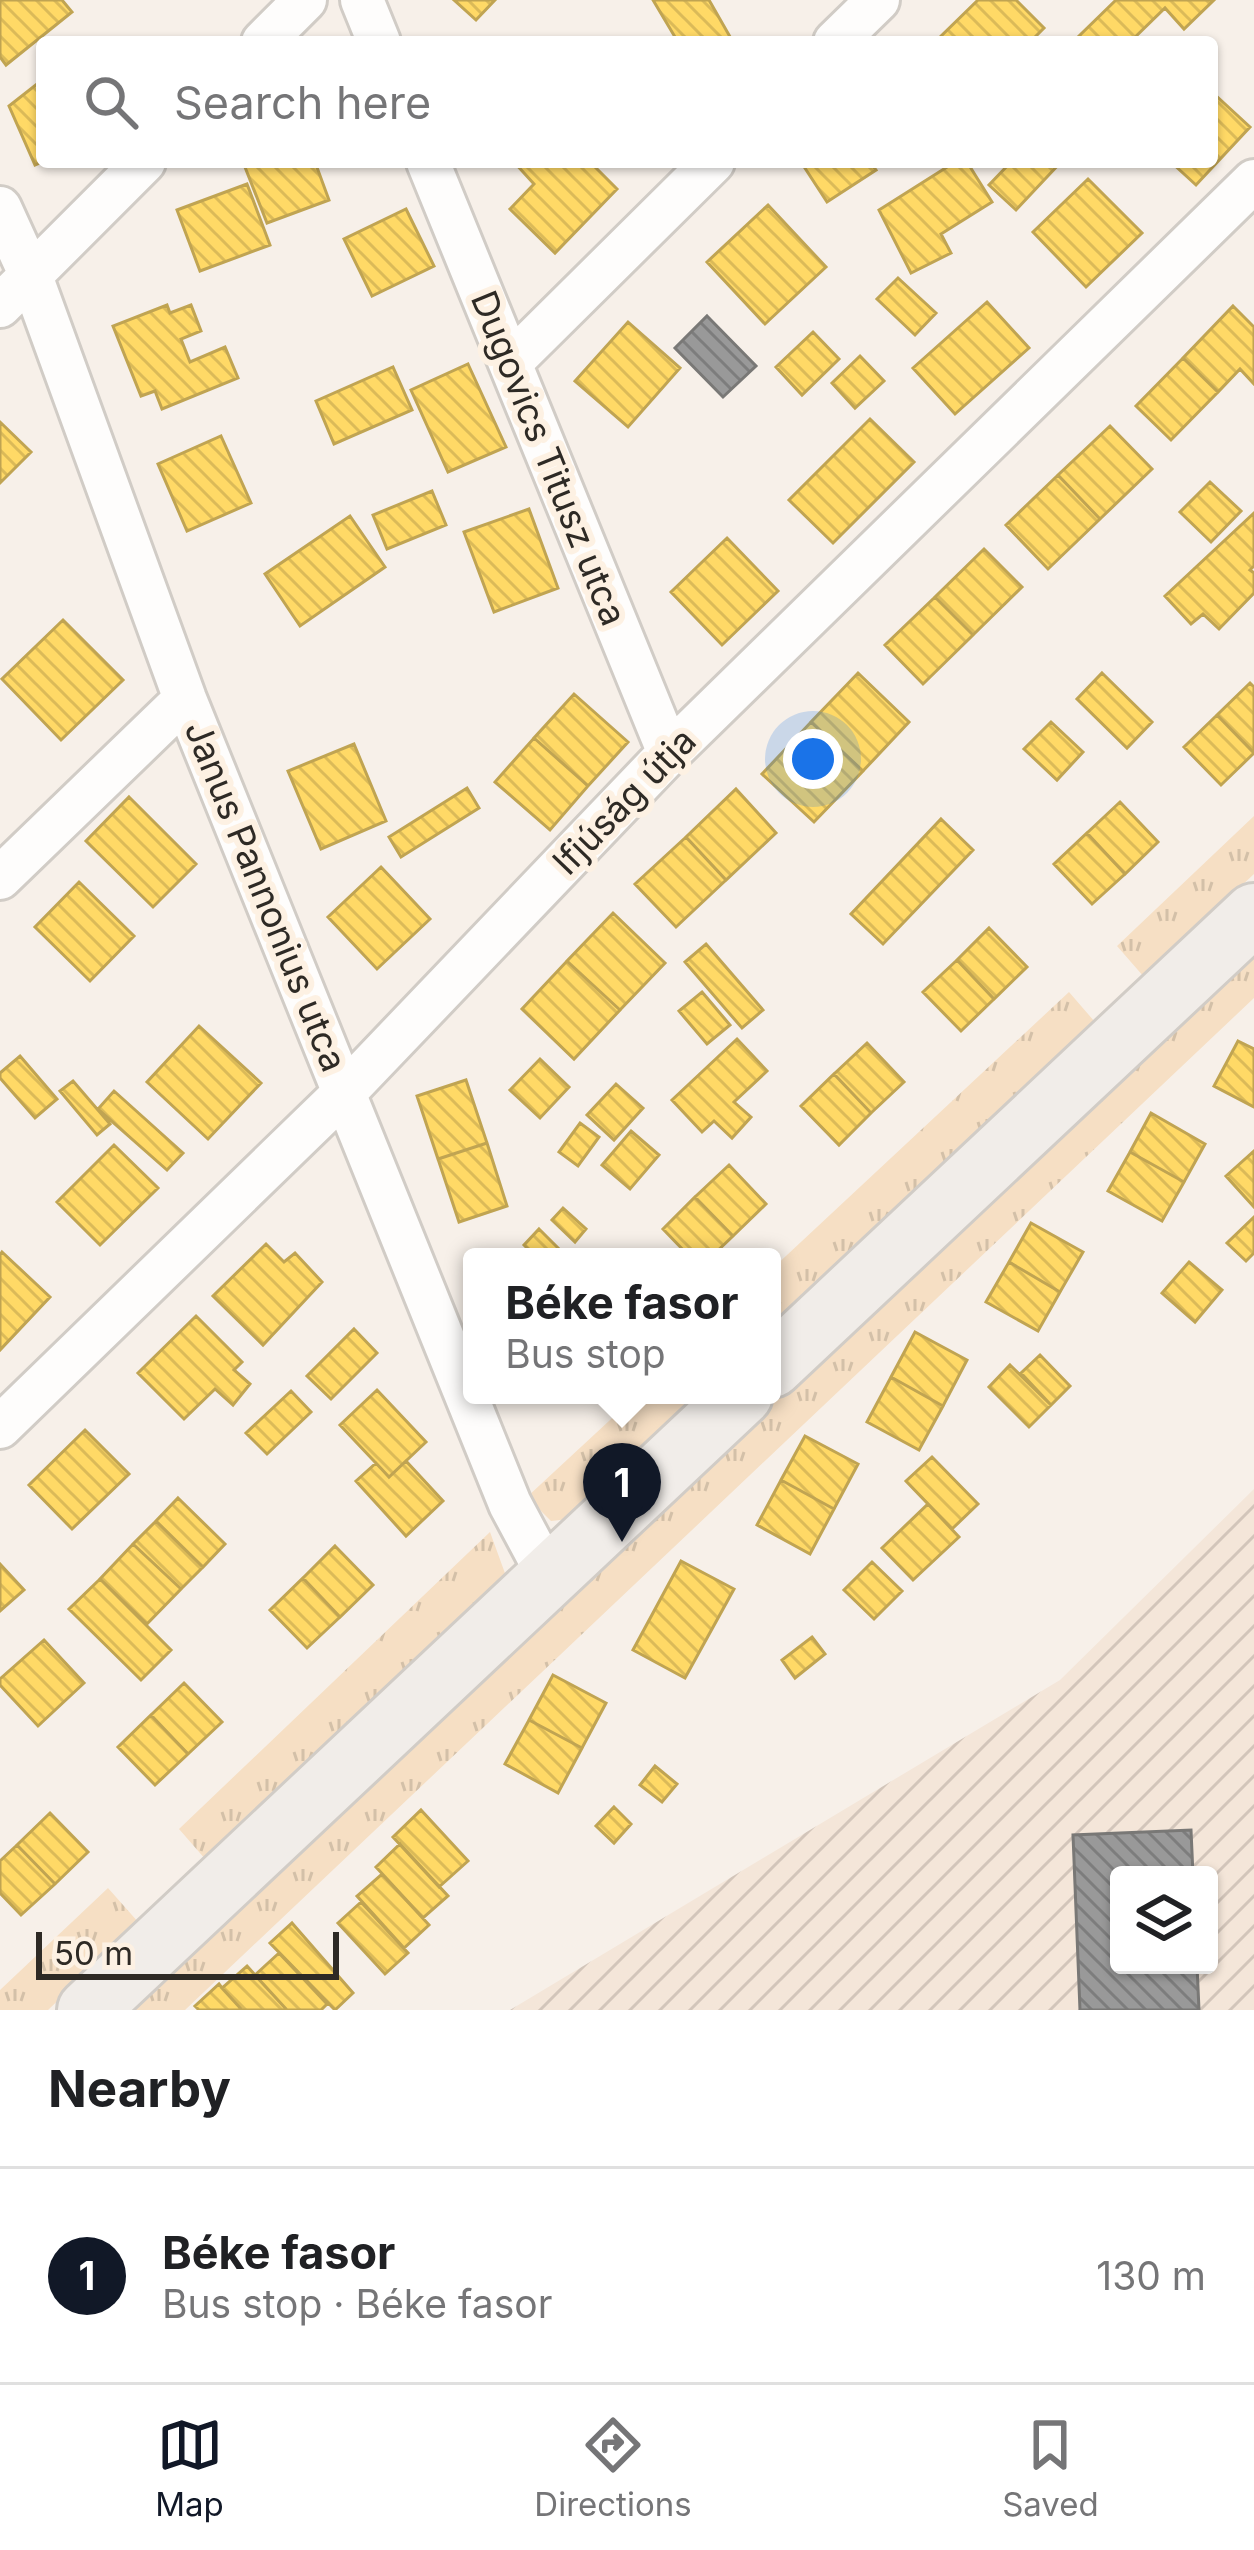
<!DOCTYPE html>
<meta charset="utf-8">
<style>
:root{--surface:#fff;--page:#f2f2f2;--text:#202124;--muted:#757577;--line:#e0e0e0;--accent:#111827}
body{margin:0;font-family:Inter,sans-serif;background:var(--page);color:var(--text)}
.controls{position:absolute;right:36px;bottom:36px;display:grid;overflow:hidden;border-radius:12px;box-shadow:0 3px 9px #0004}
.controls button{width:108px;height:108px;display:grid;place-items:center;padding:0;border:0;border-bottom:3px solid var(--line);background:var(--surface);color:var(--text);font:60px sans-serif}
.scale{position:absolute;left:36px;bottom:30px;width:303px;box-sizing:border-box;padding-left:12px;border:6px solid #2e2a25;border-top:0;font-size:33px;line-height:42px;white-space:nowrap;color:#2e2a25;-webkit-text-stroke:9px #fdf1e3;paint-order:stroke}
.you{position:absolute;left:813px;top:759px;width:42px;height:42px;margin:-30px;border:9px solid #fff;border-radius:50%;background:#1a73e8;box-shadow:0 0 0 18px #1a73e833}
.badge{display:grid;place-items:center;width:78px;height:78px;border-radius:50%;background:var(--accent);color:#fff;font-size:39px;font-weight:700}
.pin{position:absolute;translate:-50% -99px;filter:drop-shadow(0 3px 6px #0008)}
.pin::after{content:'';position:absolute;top:63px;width:42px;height:36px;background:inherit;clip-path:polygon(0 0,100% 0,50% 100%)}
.popup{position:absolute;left:463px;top:1248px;width:318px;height:156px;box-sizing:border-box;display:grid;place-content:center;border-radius:12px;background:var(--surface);filter:drop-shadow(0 3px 9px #0005);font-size:39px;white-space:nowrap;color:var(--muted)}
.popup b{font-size:45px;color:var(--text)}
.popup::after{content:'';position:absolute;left:50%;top:100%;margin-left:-24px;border:24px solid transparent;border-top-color:var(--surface)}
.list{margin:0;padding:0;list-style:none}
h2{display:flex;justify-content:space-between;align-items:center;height:156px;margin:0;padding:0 48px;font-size:51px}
h2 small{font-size:39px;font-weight:400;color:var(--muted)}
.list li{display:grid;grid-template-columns:78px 1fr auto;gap:36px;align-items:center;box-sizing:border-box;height:216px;padding:0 48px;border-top:3px solid var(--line)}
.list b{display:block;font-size:45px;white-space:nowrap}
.list p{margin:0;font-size:39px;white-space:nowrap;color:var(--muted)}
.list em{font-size:39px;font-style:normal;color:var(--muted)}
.icon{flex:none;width:66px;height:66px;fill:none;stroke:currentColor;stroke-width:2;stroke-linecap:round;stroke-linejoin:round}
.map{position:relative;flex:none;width:1254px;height:2010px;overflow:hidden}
.search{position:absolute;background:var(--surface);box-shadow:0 3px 9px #0004;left:36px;right:36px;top:36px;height:132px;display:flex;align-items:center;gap:30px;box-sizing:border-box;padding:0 42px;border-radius:12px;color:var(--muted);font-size:45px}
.sheet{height:372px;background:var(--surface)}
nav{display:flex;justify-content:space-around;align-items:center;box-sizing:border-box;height:168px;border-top:3px solid var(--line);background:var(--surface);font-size:33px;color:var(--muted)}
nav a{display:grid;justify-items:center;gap:6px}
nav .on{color:var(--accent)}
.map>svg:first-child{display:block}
.industrial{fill:url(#industrial-furrows);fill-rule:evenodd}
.grass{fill:url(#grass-tufts)}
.homes{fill:url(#homes-back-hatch);stroke:#c0a452;stroke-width:3}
.industry{fill:url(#industry-back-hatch);stroke:#797876;stroke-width:3}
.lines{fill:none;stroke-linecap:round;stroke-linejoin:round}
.street-casing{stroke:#d1ccc6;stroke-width:48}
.secondary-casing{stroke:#d1ccc6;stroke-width:66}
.street{stroke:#fefdfc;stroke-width:42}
.secondary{stroke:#f1ede9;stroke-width:60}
.labels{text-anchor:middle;stroke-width:12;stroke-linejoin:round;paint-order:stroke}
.street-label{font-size:36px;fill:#2e2a25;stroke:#fdf1e3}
</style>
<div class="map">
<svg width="1254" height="2010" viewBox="0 0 1254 2010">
<defs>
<pattern id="industrial-furrows" width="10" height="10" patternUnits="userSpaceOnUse" patternTransform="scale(3)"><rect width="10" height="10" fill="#f4e6d9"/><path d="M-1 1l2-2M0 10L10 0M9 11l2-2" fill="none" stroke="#d2c5ba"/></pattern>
<pattern id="grass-tufts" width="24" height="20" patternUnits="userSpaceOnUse" patternTransform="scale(3)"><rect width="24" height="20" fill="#f6dfc4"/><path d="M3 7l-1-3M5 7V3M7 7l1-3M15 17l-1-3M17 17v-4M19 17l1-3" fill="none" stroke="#d3c0a8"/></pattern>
<pattern id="homes-back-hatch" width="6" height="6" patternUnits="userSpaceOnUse" patternTransform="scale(3)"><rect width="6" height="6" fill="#ffd966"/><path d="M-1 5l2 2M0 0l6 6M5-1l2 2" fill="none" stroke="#dbba58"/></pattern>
<pattern id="industry-back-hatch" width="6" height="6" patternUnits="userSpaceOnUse" patternTransform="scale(3)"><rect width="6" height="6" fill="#999"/><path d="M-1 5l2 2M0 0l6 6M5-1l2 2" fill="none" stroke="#7d7d7d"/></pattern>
</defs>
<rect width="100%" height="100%" fill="#f7f0e9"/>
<path class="industrial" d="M 1254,1489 L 1254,2010 L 510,2010 L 1060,1680 ZM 1119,1875 L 1209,1875 L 1209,1965 L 1119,1965 Z"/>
<path class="grass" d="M 1254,816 L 1254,874 L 1144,977 L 1117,946 Z
M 1254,951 L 1254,998 L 185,2010 L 127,2010 Z
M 1069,992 L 1101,1029 L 772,1336 L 772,1269 Z
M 637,1395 L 709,1395 L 578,1518 L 551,1521 L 527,1497 Z
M 490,1532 L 506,1576 L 206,1860 L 179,1829 Z
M 108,1888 L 139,1923 L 48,2010 L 0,2010 L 0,1990 Z"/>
<path class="homes" d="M 0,0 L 62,0 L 72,12 L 6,65 L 0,57 Z
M 454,0 L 495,0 L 476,20 Z
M 653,0 L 709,0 L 733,42 L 678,42 Z
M 978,0 L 1016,0 L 1044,28 L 1030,42 L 935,42 Z
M 1116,0 L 1214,0 L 1184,29 L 1165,8 L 1130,42 L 1083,42 L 1078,37 Z
M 42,80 L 42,162 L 35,165 L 9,106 Z
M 1212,92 L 1250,127 L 1196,185 L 1171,162 L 1212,162 Z
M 243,162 L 315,162 L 329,200 L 267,223 Z
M 514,162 L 590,162 L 617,189 L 555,253 L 510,209 L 534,184 Z
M 801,162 L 870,162 L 876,170 L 827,202 Z
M 955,162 L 967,162 L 992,202 L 941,234 L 951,253 L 911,273 L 879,210 Z
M 1011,162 L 1061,162 L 1016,210 L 989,185 Z
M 1088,179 L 1142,233 L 1086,287 L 1033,232 Z
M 247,184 L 270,245 L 200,271 L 177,210 Z
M 768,205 L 826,267 L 765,324 L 707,262 Z
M 406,209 L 434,266 L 372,296 L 344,239 Z
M 898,278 L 936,313 L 915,335 L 877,299 Z
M 987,302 L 1029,348 L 955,414 L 913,368 Z
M 167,305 L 170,313 L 191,305 L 201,331 L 181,339 L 190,362 L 225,347 L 238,378 L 162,409 L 155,391 L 141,396 L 113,326 Z
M 1233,306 L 1254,327 L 1254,384 L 1240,369 L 1218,392 L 1183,358 Z
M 628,322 L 680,368 L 628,427 L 575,381 Z
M 813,332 L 839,359 L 802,395 L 776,367 Z
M 860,356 L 884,381 L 855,408 L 832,383 Z
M 1183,358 L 1218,392 L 1171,440 L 1136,406 Z
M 468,364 L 506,447 L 448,472 L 411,390 Z
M 393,367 L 412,410 L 334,444 L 316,401 Z
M 870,419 L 914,462 L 833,543 L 789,500 Z
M 0,422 L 31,452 L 0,483 Z
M 1110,426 L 1152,469 L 1100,519 L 1058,475 Z
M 221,436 L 251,503 L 187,531 L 158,464 Z
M 1058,475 L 1100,519 L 1048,569 L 1006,525 Z
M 1210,482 L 1241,511 L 1211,542 L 1180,512 Z
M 432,491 L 446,525 L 387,549 L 373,515 Z
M 529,509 L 558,588 L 494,612 L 464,532 Z
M 1254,513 L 1254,566 L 1250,570 L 1254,573 L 1254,593 L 1219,629 L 1203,614 L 1191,624 L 1165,596 Z
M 350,516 L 385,567 L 300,626 L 265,574 Z
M 727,538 L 778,591 L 722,645 L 671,592 Z
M 984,549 L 1022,587 L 973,635 L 935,597 Z
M 935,597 L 973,635 L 923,684 L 885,645 Z
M 63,620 L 123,680 L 61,740 L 2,679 Z
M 858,673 L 909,722 L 863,771 L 811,722 Z
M 1102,673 L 1152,722 L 1127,748 L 1077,699 Z
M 1250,683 L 1254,687 L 1254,753 L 1217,715 Z
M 574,694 L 628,742 L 588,786 L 534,738 Z
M 1217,715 L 1254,753 L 1221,785 L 1184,747 Z
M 811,722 L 863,771 L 814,822 L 762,774 Z
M 1051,722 L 1083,752 L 1057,780 L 1024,749 Z
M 534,738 L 588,786 L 550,830 L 495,782 Z
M 354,744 L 386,821 L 321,849 L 288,771 Z
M 467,788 L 479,808 L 401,857 L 389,837 Z
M 736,789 L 776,833 L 726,880 L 686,837 Z
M 129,797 L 196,864 L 153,907 L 86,841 Z
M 1120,802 L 1158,842 L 1125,874 L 1087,833 Z
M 941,819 L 973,850 L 883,944 L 851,914 Z
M 1087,833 L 1125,874 L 1092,904 L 1054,864 Z
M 686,837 L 726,880 L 676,927 L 635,884 Z
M 381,867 L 430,919 L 377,969 L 328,917 Z
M 79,882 L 134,936 L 90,981 L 35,927 Z
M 613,913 L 665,963 L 620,1010 L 567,961 Z
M 989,928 L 1027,967 L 994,999 L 957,960 Z
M 706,944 L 763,1010 L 742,1028 L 685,962 Z
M 957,960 L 994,999 L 961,1031 L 923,992 Z
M 567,961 L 620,1010 L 574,1059 L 522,1009 Z
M 702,992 L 730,1025 L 707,1044 L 679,1011 Z
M 199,1026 L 261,1083 L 208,1139 L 147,1082 Z
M 737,1039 L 767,1071 L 734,1102 L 751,1117 L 732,1138 L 714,1121 L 702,1132 L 672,1100 Z
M 1238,1041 L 1254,1049 L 1254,1107 L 1214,1086 Z
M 867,1043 L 904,1082 L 871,1113 L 834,1074 Z
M 20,1056 L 57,1099 L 35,1118 L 0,1078 L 0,1073 Z
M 540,1059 L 569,1087 L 540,1118 L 510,1090 Z
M 834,1074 L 871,1113 L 839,1145 L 801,1106 Z
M 466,1080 L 487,1143 L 438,1159 L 417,1096 Z
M 73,1081 L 110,1124 L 97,1135 L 60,1091 Z
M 616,1084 L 643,1108 L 614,1140 L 587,1115 Z
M 114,1091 L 183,1153 L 167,1170 L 98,1109 Z
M 1151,1113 L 1205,1144 L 1184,1182 L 1130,1152 Z
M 580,1123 L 599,1137 L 578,1166 L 559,1152 Z
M 631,1131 L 659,1155 L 630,1189 L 602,1165 Z
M 487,1143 L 507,1206 L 459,1222 L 438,1159 Z
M 114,1145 L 158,1188 L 100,1245 L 57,1202 Z
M 1254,1151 L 1254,1207 L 1226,1176 Z
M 1130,1152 L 1184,1182 L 1162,1221 L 1108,1191 Z
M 729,1165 L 766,1204 L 733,1236 L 695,1197 Z
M 695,1197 L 733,1236 L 711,1257 L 690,1257 L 663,1229 Z
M 563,1208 L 586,1229 L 575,1242 L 552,1220 Z
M 1254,1217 L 1254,1253 L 1246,1261 L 1227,1243 Z
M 1031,1223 L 1083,1252 L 1060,1292 L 1009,1262 Z
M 539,1229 L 562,1252 L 557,1257 L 536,1257 L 524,1245 Z
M 266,1244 L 284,1262 L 295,1253 L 322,1282 L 263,1345 L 213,1296 Z
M 2,1252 L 50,1297 L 0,1350 L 0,1255 Z
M 1009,1262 L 1060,1292 L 1038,1331 L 986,1302 Z
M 1189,1262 L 1222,1290 L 1195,1322 L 1162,1293 Z
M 196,1316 L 242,1362 L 234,1370 L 250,1384 L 233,1405 L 215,1389 L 184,1419 L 138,1373 Z
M 354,1329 L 377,1353 L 331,1399 L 307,1376 Z
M 915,1332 L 967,1360 L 943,1406 L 891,1377 Z
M 1040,1355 L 1070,1386 L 1051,1405 L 1021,1373 Z
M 1010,1365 L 1051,1405 L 1029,1427 L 989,1387 Z
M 891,1377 L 943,1406 L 919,1450 L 867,1422 Z
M 377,1390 L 426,1442 L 389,1477 L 340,1425 Z
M 291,1391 L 311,1412 L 267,1454 L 246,1433 Z
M 85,1430 L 129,1474 L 72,1529 L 29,1485 Z
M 805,1436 L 858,1464 L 834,1509 L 781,1480 Z
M 932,1457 L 978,1504 L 952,1529 L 906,1481 Z
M 406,1461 L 443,1501 L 406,1536 L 356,1481 L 376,1463 L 389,1477 Z
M 781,1480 L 834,1509 L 810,1554 L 757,1525 Z
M 178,1498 L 225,1544 L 203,1567 L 156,1521 Z
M 928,1504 L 959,1537 L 913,1580 L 882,1548 Z
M 156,1521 L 203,1567 L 181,1589 L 133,1544 Z
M 133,1544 L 181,1589 L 147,1624 L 100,1579 Z
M 335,1546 L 373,1585 L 340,1617 L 303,1578 Z
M 681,1561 L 734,1589 L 685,1678 L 633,1650 Z
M 872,1562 L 902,1591 L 874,1619 L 844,1590 Z
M 0,1564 L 24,1590 L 0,1611 Z
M 303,1578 L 340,1617 L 307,1648 L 270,1610 Z
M 100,1579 L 171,1650 L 141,1680 L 69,1609 Z
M 812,1637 L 825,1654 L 795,1678 L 782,1660 Z
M 44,1640 L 84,1683 L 38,1726 L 0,1685 L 0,1679 Z
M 553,1675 L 606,1703 L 582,1748 L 529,1720 Z
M 184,1683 L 222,1722 L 188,1754 L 151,1715 Z
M 151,1715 L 188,1754 L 155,1785 L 118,1747 Z
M 529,1720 L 582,1748 L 558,1793 L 505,1764 Z
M 655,1766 L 677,1784 L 662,1802 L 640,1785 Z
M 614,1807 L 631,1824 L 614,1843 L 596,1826 Z
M 421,1810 L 468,1861 L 439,1887 L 393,1837 Z
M 50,1813 L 88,1852 L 55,1884 L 17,1845 Z
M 400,1844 L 448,1896 L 423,1918 L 376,1867 Z
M 17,1845 L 55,1884 L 21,1915 L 0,1893 L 0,1861 Z
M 382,1874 L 429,1925 L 404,1948 L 357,1896 Z
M 361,1902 L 408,1953 L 385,1974 L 338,1923 Z
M 292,1923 L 353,1993 L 335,2010 L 270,1943 Z
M 279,1953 L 327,2004 L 321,2010 L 287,2010 L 255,1975 Z
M 247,1966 L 255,1975 L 287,2010 L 242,2010 L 222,1988 Z
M 219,1984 L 222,1988 L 242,2010 L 199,2010 L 195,2006 Z"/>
<path class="industry" d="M 707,316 L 756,366 L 723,397 L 675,348 Z
M 1191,1830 L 1193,1875 L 1119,1875 L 1119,1965 L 1197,1965 L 1199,2010 L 1080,2010 L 1073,1835 Z"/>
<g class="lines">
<g class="street-casing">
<path id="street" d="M 362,0 L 379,42
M 263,42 L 305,0
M 835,42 L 878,0
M 428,162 L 669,753
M 0,208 L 31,276 L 185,699 L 510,1504 L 549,1577
M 0,306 L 144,162
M 511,362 L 713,162
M 0,878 L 185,699
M 0,1427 L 346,1091 L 669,753 L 1254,181"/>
</g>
<g class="secondary-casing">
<path id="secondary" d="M 772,1367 L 1254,914
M 88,2010 L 742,1395"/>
</g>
<use href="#street" class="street"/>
<use href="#secondary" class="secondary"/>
</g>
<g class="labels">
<g class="street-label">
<text transform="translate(549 458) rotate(68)" y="13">Dugovics Titusz utca</text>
<text transform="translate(624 801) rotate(-46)" y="13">Ifjúság útja</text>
<text transform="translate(266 896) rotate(68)" y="13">Janus Pannonius utca</text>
</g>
</g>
</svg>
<div class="controls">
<button><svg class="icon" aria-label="layers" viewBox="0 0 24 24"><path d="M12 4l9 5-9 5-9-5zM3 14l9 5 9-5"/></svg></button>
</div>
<div class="scale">50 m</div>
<div class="you"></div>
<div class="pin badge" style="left:622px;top:1542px">1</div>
<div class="popup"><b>Béke fasor</b>Bus stop</div>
<div class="search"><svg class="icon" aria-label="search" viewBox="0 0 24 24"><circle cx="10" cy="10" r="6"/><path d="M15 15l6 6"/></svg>Search here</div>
</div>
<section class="sheet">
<h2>Nearby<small></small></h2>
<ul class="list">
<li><span class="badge">1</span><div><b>Béke fasor</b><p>Bus stop · Béke fasor</p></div><em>130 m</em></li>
</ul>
</section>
<nav>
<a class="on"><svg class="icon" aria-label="map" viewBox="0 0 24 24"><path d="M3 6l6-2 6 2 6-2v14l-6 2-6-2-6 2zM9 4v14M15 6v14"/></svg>Map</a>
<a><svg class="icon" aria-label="directions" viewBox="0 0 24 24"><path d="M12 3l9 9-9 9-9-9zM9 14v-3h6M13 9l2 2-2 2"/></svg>Directions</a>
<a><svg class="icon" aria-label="saved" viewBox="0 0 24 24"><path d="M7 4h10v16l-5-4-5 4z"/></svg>Saved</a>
</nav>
